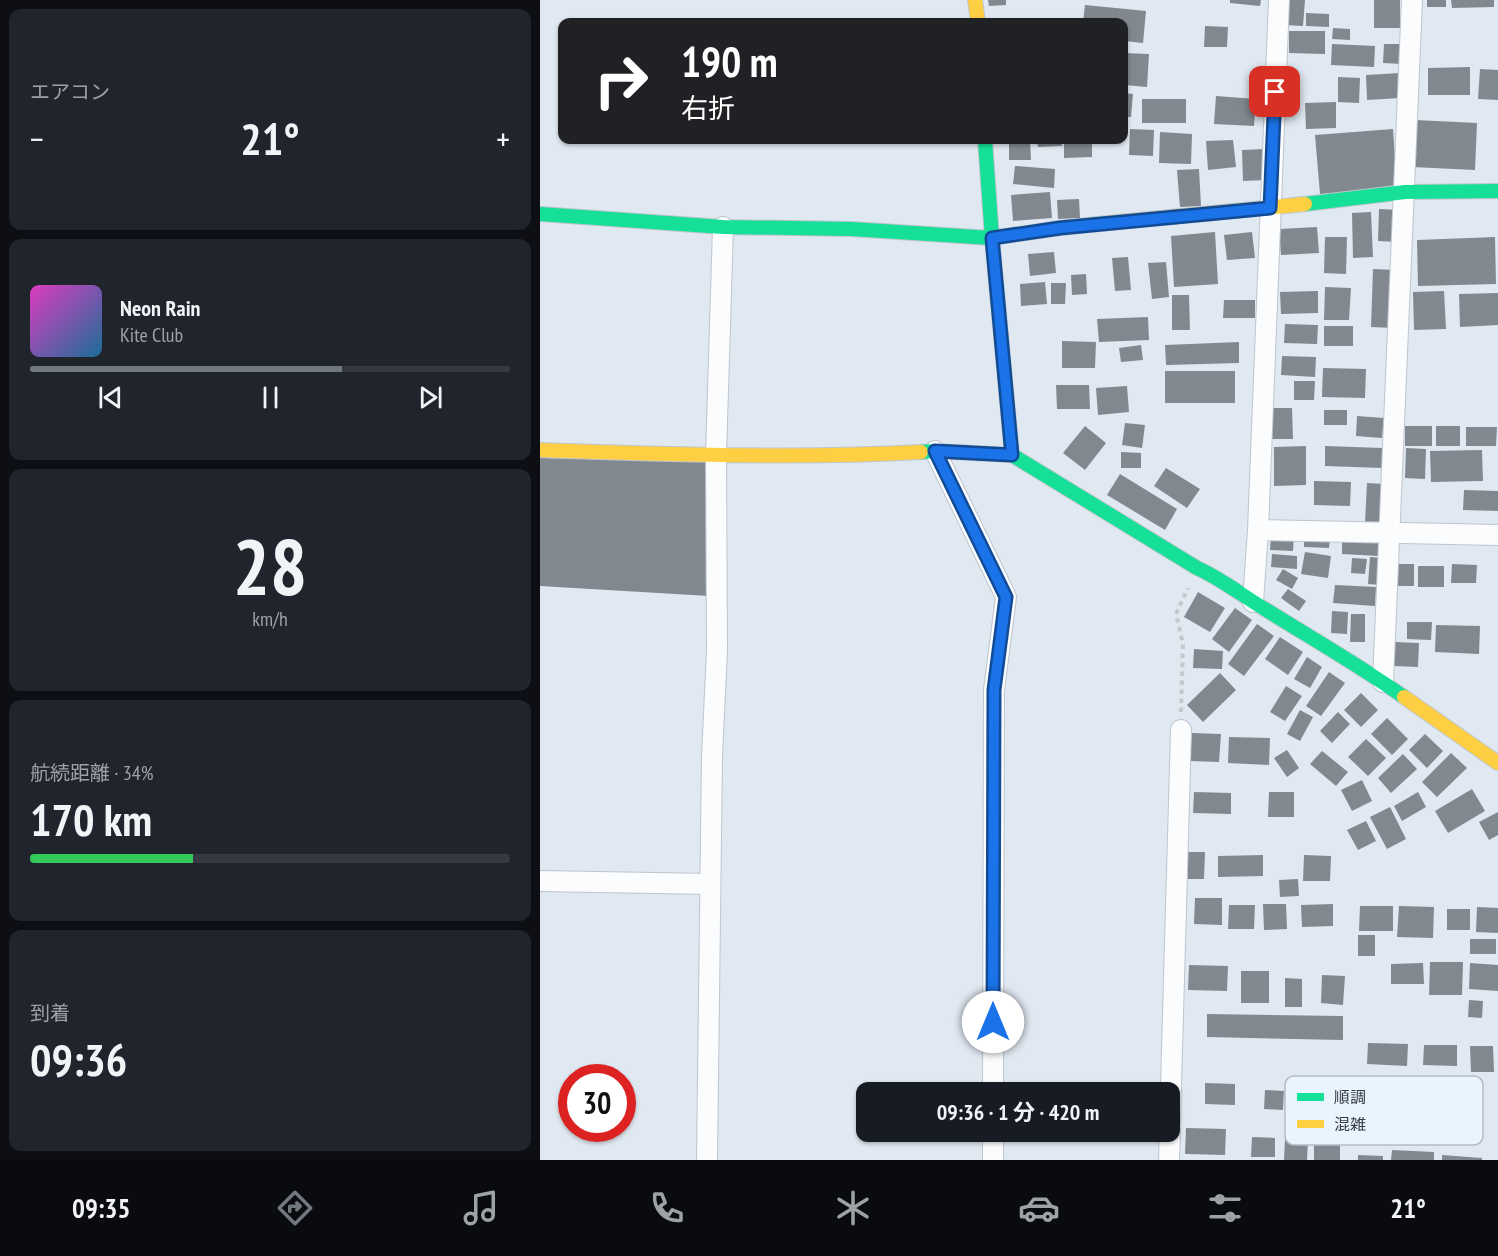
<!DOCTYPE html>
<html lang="ja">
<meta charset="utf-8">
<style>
body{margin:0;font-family:"PT Sans Narrow","Noto Sans JP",sans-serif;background:#20242c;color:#f1f3f6;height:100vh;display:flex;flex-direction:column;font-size:22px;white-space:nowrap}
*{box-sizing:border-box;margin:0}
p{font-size:20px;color:#9ea1a6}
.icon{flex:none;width:33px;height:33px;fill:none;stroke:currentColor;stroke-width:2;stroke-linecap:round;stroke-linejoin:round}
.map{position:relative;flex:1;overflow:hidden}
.panel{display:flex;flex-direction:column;gap:9px;padding:9px;background:#0d0f14;width:540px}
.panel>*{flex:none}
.hud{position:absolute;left:18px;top:18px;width:570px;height:126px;border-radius:12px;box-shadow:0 2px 4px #0004;background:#202124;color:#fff;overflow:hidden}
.speed{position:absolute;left:18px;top:1064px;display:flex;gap:12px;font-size:30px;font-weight:700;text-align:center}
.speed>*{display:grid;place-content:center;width:78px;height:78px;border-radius:50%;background:#171b24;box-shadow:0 2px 4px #0004;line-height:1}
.speed .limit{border:9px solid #d22;background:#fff;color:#111}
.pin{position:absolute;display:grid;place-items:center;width:51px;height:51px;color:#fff;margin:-26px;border-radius:12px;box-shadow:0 3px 9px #0006}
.me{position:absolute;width:66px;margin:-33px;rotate:0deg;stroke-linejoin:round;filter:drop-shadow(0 0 4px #0008)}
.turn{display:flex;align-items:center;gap:21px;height:126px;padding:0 24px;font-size:27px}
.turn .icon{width:78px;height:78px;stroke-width:2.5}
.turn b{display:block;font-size:42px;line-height:51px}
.big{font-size:45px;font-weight:700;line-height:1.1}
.panel .tile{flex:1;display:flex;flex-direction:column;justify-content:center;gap:9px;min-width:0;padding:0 21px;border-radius:12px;background:#20242c}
.panel .dial{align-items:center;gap:0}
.dial b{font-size:78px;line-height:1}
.song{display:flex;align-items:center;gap:18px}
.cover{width:72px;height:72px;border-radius:9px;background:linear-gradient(135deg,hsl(310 70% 55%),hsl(200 70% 35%))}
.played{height:6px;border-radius:3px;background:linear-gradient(90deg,#71787f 65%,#363941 65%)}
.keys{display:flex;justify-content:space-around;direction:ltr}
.heat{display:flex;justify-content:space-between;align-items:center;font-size:33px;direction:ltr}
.charge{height:9px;border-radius:4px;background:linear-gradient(90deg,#34c759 34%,#363941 0)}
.trip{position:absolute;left:316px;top:1082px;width:324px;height:60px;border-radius:12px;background:#171b24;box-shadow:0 2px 4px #0004;font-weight:700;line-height:60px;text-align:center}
.dock{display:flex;height:96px;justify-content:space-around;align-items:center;background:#090b0e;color:#9ea1a6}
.dock .icon{width:42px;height:42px}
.dock .selected{color:#71787f}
.dock b{font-size:27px;color:#f1f3f6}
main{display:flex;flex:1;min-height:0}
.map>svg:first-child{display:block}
</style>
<main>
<section class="panel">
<div class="tile"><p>エアコン</p>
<div class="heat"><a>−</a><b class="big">21°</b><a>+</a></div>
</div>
<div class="tile">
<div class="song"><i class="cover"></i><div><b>Neon Rain</b><p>Kite Club</p></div></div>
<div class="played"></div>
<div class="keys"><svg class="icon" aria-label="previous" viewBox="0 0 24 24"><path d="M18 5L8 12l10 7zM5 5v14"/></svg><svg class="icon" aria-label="pause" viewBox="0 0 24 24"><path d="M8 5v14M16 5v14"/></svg><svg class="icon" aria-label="next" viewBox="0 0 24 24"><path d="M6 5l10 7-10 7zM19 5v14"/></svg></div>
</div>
<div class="tile dial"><b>28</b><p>km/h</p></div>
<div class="tile"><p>航続距離 · 34%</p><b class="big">170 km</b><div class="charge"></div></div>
<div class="tile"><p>到着</p><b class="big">09:36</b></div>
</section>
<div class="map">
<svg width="958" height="1160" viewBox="0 0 958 1160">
<rect width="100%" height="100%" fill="#e0e8f1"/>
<path fill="#82888f" d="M448,0h18v5l-17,1z
M690,0h31l-1,6 -30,-3z
M747,0h18l-2,26 -19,-1z
M834,0h26v28h-26z
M887,0h19v7h-19z
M911,0h43v7l-42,1z
M545,5l61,6 -3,32 -19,-2v-19h-41z
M766,13l23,1v13l-23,-1z
M665,26l23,1 -1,20h-23z
M793,28l17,1v11l-18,-1z
M749,31h36v23l-36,-1z
M792,44l43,2 -1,21 -43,-2z
M844,44h19l-1,20 -19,-1z
M584,53l25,1 -2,33 -23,-2z
M930,67v28h-42v-27z
M940,69l18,1v30l-20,-1z
M860,73l1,25 -34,2 -1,-25z
M798,77l22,1 -1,25 -21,-1z
M584,93l9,1 -2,23h-7z
M676,96l40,3 -2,27 -40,-2z
M602,99h44v24h-44z
M796,102v26l-30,1 -1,-26z
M875,120l62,3 -2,47 -63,-3z
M590,129l24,1 -1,26 -24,-1z
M853,129l4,59 -77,6 -5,-59z
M620,132l32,2 -1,30 -32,-1z
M469,140h21l1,20h-22z
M497,140h24l1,6 -24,1z
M524,140h28v17l-28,1z
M693,140l3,27 -28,3 -2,-29z
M724,149l2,31 -23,1 -1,-31z
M475,166l40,3 -1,19 -41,-4z
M659,169l2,37 -21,1 -3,-37z
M510,192l2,26 -39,3 -2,-26z
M539,199l1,19 -22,1 -1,-19z
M839,209l21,1 -2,32 -20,-1z
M831,212l2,45 -20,1 -1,-45z
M777,227l2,26 -38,2 -2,-26z
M675,232l3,52 -44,3 -3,-51z
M712,232l3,26 -28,2 -3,-25z
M785,237h22l-1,37 -22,-1z
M955,237l1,47 -78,2 -1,-46z
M514,252l2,21 -26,3 -2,-22z
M588,257l3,33 -16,1 -3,-33z
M626,262l3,35 -17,2 -4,-36z
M833,269l23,1 -2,58 -23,-1z
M546,274l1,20 -15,1 -1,-20z
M505,282l2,22 -26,2 -1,-22z
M511,283h15l-1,21h-14z
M785,287l26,1 -2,32h-25z
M778,291v22l-37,1 -1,-22z
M904,291l2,38 -32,1 -1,-38z
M958,293v32l-38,2 -1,-33z
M632,295h17l1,35h-18z
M684,300h31v18h-32z
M608,317l1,23 -50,2 -2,-23z
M745,324l33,1 -1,19 -33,-1z
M784,326h29v20h-29z
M522,341l34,1 -1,26h-33z
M699,342v21l-73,2 -1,-20z
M601,345l2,15 -22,2 -2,-14z
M742,356l34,1 -1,20 -34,-2z
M783,368l43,1 -1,29 -43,-1z
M625,371h70v32h-70z
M754,381h21l-1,19h-20z
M516,385h33l1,24h-33z
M587,386l2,26 -31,3 -2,-27z
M731,408h21l1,31h-21z
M784,410h23v15h-23z
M817,416l27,2 -2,20 -26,-2z
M585,423l20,2 -3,23 -20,-3z
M545,426l21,17 -21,27 -22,-17z
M865,426h27v20h-27z
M896,426h24v20h-24z
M926,427h31l-1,19h-30z
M766,446v39l-32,1v-39z
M785,446l58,2v20l-58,-2z
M866,448l20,1 -1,30 -20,-1z
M942,450l1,31 -52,1 -1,-31z
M581,452l20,1v15h-20z
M0,458l167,3 2,135 -169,-10z
M626,468l34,21 -13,19 -33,-22z
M580,474l57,35 -12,21 -58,-35z
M774,481l37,1 -1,24 -36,-1z
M827,483l17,1 -1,40 -18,-1z
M924,490l34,1v20l-35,-1z
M731,534l23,2 -1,15 -23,-1z
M764,537l26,1 -1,10 -25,-1z
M802,537l37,1 -1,18 -36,-2z
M765,552l26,4 -3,22 -27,-4z
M732,554l25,2v13l-26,-2z
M830,557l13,1 -2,27 -13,-1z
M812,558l15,1 -2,15 -14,-1z
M858,564h16v22h-16z
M912,564l25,1 -1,18h-25z
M878,566h26v21h-26z
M743,569l15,9 -6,11 -16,-9z
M795,585l41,2 -1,19 -42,-3z
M748,589l18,12 -7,10 -18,-13z
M658,592l27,16 -15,24 -26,-15z
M695,608l17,12 -23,32 -17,-13z
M792,611l16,1 -1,22 -16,-1z
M811,614h14v28h-15z
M867,622h25l-1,18 -24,-1z
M717,624l17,12 -30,40 -16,-12z
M896,625l44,1 -1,28 -44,-2z
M740,637l23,15 -15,23 -23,-16z
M854,642l25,1 -1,24 -25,-1z
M654,649l29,2 -1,18 -29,-1z
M767,657l15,10 -12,21 -16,-9z
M789,672l16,11 -24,33 -15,-10z
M680,673l16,17 -33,32 -16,-17z
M746,686l16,10 -17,25 -15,-9z
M821,693l17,17 -17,17 -17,-17z
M760,710l13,7 -13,24 -13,-7z
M798,712l12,12 -18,19 -12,-12z
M847,718l21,21 -16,16 -21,-21z
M652,733l29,1 -2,28 -29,-1z
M885,734l18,17 -16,17 -18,-18z
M689,737l41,1 -1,27 -41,-2z
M826,739l20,19 -18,18 -20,-19z
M747,750l12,18 -12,9 -13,-19z
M782,751l26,21 -12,14 -26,-22z
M911,753l16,15 -30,29 -15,-15z
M863,754l14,15 -26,24 -13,-15z
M822,780l10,21 -20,10 -11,-21z
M932,789l13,22 -37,22 -13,-22z
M654,792l37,1v21l-38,-1z
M729,792h25v25h-26z
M878,792l8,15 -24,14 -8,-15z
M850,807l16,32 -19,10 -17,-32z
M958,812v23l-9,5 -10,-18z
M826,821l10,20 -18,9 -11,-20z
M648,852h17l-1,27h-16z
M723,855v21l-45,1v-21z
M764,855l27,1 -1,25h-27z
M758,879l1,17 -19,1 -1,-17z
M655,898h27v27l-28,-1z
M723,904h23l1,25 -23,1z
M793,904v22l-31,1 -1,-22z
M689,905h26l-1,24h-26z
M820,906h33v25h-34z
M859,906l35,1 -1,31 -36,-1z
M937,907l21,1v25l-22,-1z
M907,909h23v21h-23z
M818,935h17v21h-17z
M930,939h26v15h-26z
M890,962h33l-1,33h-33z
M883,963l1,21h-33v-20z
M930,963l28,2v26l-29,-2z
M649,965l39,1 -1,25 -39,-1z
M701,971h28v32h-28z
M782,975l23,1 -2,29 -22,-2z
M745,978l17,1v28h-17z
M929,1000l14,1 -1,17 -14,-1z
M667,1014l136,2v24l-136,-3z
M828,1043l40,1 -1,22 -40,-2z
M884,1045h33v21l-34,-1z
M930,1046h23l1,26h-23z
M665,1083l30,1v21l-30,-1z
M725,1090l19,1 -1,19 -19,-1z
M646,1128l40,1 -1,26 -40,-1z
M712,1137l23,1v19h-24z
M745,1139l23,2 -1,19h-23z
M774,1145h26v15h-26z
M852,1150l42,2v8h-43z
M818,1155l25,1v4h-25z
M902,1155l40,3v2h-40z"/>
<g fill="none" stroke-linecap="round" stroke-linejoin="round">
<g stroke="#bfc5cd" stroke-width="22">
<path id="street" d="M395,451l71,146 -12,93 -1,402
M718,530l240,5
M713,602l5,-72 21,-530
M843,682l29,-682
M0,881l170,3
M630,1121l11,-391
M453,1131v29
M167,1160l5,-404 5,-106 -1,-195 7,-228
M629,1160l1,-29"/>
</g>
<g stroke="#bfc5cd" stroke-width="16">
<path id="fast" d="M445,140l7,98 20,217
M765,204l100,-12 93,-1
M0,214l183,13 128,2 141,9 68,-10 48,-5
M381,452l14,-1 77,4 185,113c25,11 47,29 71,43 45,28 92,55 136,86"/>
</g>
<g stroke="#bfc5cd" stroke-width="16">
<path id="slow" d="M435,0l3,22
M568,223l197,-19
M0,450c127,4 254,9 381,2
M864,697l94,66"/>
</g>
<path stroke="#c4c8cb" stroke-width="4" stroke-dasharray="4.5 4.5" stroke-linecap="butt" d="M641,712l2,-68 -7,-30 12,-26"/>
<use href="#street" stroke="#fafcfd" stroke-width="20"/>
<use href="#fast" stroke="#16e098" stroke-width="14"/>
<use href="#slow" stroke="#ffcf43" stroke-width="14"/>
</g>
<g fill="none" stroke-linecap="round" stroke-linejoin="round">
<g stroke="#114b97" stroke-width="15">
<path id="route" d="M453,1022l1,-332 12,-93 -71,-146 77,4 -20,-217 68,-10 210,-20 5,-116"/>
</g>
<use href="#route" stroke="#1a73e8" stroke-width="10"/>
</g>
<rect x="745" y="1076" width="198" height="69" rx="9" fill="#eaf4fe" stroke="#b4bcc6" stroke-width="1.5"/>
<rect x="757" y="1093" width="27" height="8" fill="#16e098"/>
<rect x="757" y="1120" width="27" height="8" fill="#ffcf43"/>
<g font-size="16" fill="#353b42">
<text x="794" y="1103">順調</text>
<text x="794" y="1130">混雑</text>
</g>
</svg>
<div class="speed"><div class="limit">30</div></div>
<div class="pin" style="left:735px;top:92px;background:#d93025"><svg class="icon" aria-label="arrive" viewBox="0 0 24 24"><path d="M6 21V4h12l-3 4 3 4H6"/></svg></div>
<svg class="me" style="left:453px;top:1022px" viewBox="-20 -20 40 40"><circle r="19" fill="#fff"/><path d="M0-13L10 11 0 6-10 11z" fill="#1a73e8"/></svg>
<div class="trip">09:36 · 1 分 · 420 m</div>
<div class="hud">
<div class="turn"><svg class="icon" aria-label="right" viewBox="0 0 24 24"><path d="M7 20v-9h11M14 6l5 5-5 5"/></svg><div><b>190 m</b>右折</div></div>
</div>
</div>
</main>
<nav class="dock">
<b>09:35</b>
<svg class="icon selected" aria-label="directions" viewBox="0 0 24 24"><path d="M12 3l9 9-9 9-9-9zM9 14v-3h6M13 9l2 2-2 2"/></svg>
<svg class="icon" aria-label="music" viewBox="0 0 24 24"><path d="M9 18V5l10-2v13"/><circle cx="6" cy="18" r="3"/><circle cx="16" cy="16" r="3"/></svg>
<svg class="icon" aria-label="phone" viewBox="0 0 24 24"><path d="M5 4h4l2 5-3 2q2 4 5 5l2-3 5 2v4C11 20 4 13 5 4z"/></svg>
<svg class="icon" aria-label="climate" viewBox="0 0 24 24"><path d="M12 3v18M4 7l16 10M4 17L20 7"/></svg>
<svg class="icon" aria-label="car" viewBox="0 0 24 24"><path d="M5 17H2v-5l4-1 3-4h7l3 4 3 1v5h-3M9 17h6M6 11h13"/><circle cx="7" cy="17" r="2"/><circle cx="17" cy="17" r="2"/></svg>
<svg class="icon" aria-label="filters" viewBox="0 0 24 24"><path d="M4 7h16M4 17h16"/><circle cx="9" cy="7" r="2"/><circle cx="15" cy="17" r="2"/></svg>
<b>21°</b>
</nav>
